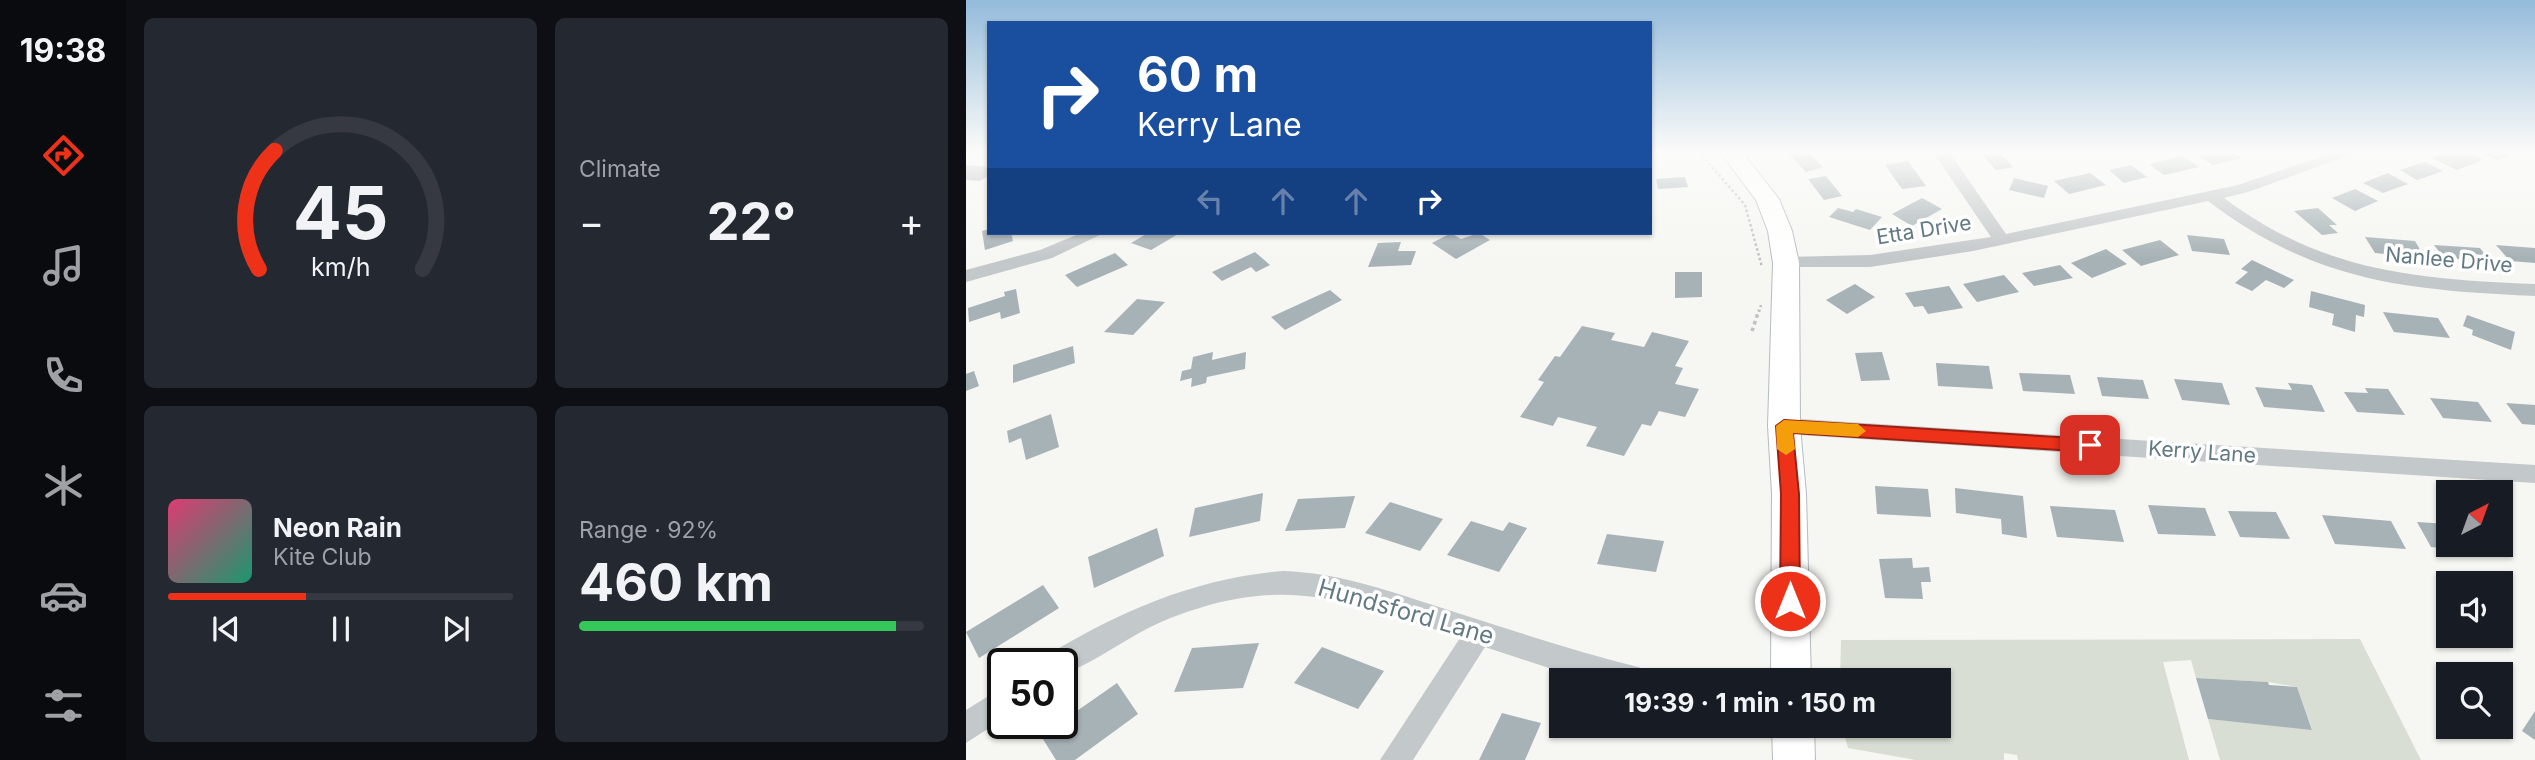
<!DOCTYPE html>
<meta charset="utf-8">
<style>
body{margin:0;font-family:Inter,sans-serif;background:#242831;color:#f1f3f6;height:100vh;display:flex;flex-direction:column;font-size:26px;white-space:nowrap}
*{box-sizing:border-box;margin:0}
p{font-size:23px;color:#9ea1a6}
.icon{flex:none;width:38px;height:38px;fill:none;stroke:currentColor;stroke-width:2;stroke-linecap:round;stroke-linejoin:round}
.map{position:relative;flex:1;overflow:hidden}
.side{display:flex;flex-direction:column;gap:18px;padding:18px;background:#0d0f14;width:840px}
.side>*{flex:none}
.hud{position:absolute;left:21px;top:21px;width:665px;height:214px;border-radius:0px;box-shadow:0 2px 5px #0004;background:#1a4fa0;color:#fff;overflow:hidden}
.needle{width:46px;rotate:41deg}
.fabs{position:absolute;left:1470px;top:480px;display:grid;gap:14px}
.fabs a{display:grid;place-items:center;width:77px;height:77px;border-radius:0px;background:#171b24;box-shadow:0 2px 5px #0004;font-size:35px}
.speed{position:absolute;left:21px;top:648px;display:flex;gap:14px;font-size:35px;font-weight:700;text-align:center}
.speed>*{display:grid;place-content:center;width:91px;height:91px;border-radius:50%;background:#171b24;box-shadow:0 2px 5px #0004;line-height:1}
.speed .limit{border:4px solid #111;border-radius:10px;background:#fff;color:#111}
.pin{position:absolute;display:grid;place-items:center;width:60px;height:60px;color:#fff;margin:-30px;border-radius:14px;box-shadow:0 4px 10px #0006}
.me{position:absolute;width:77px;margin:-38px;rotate:0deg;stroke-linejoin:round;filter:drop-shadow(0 0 5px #0008)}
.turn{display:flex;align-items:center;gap:24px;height:147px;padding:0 35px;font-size:32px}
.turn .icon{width:91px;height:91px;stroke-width:2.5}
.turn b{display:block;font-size:49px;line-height:60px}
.lanes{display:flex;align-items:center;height:66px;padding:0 35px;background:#0003;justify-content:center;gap:35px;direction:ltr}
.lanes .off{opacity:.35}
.big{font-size:52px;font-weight:700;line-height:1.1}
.side .tile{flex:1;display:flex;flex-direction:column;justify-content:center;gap:10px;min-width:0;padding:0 24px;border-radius:10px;background:#242831}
.side .dial{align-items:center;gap:0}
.dial svg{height:182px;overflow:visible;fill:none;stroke:#363941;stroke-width:7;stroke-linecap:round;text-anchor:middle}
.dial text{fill:#f1f3f6;stroke:none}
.song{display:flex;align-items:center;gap:21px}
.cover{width:84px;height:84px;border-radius:10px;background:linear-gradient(135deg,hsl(340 70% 55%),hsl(160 70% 35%))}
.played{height:7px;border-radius:4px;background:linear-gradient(90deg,#ee321a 40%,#363941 40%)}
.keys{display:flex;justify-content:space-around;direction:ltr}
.heat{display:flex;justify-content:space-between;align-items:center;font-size:38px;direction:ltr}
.charge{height:10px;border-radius:5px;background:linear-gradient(90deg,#34c759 92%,#363941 0)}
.side .tiles{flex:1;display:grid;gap:18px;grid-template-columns:repeat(2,1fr)}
.trip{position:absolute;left:583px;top:668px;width:402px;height:70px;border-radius:0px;background:#171b24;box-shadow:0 2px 5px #0004;font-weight:700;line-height:70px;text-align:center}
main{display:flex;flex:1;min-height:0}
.tab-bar{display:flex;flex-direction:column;width:126px;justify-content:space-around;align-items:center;background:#090b0e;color:#9ea1a6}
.tab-bar .icon{width:49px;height:49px}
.tab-bar .active{color:#ee321a}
.tab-bar b{font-size:32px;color:#f1f3f6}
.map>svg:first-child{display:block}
</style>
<main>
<nav class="tab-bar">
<b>19:38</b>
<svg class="icon active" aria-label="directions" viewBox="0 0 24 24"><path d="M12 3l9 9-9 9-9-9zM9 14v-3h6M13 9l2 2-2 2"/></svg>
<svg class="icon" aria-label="music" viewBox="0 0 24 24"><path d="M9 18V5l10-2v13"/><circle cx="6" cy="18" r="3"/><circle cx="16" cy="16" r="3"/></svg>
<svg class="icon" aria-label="phone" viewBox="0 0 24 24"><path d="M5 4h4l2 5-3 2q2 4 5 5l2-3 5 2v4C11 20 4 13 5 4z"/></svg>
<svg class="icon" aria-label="climate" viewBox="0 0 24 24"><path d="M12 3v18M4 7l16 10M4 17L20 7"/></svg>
<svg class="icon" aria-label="car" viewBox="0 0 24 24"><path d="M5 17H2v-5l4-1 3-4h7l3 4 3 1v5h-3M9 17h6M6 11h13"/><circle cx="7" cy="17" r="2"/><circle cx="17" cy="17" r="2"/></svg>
<svg class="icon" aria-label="filters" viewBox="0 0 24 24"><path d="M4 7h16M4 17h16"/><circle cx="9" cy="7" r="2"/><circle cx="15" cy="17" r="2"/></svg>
</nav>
<section class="side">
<div class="tiles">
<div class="tile dial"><svg viewBox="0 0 100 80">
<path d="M14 69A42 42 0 1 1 86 69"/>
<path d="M14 69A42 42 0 0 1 21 17" stroke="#ee321a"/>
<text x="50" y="56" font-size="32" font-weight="700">45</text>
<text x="50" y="72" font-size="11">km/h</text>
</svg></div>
<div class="tile"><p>Climate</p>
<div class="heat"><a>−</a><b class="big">22°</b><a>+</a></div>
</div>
<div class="tile">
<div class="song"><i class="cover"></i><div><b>Neon Rain</b><p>Kite Club</p></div></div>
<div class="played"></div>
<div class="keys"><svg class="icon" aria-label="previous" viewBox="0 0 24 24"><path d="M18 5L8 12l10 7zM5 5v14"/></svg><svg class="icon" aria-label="pause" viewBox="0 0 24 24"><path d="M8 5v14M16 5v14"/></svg><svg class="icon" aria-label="next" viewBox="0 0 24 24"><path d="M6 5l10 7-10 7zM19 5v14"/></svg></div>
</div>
<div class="tile"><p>Range · 92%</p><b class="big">460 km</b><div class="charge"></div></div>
</div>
</section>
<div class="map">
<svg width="1569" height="760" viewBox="0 0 1569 760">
<rect width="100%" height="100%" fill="#f6f6f2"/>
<path fill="#d8ded3" d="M1394,639l61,121h-201l-12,-41 104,10 -15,-42 -29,-5 -72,-4 -5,-18 -28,2 26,98h-171l-1,-5 -13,-2v7h-88l-68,-12 -6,-22h97v-45h-99l1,-41z"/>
<path fill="#a7b2b6" d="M821,152h21l15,15 -17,5z
M1247,152h20l9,6 -29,7 -14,-9z
M1482,152h18l17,8 -26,10 -25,-12z
M1515,152h34l3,1 -21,7z
M1034,153l13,14 -17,3 -13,-15z
M1217,156l16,11 -35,8 -15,-11z
M942,161l18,25 -24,3 -17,-24z
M1459,162l18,9 -26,9 -17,-10z
M0,165l23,2v8l-9,6 -14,-1z
M1165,165l16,12 -23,6 -15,-13z
M1124,173l16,12 -37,9 -15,-13z
M1422,173l20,11 -25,9 -20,-10z
M860,176l16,20 -18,4 -16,-21z
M719,177l3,10 -30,2 -2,-10z
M1048,178l34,8 -4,12 -35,-8z
M1389,189l23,12 -23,10 -23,-13z
M956,198l20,11 -30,17 -20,-12z
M872,208l15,4 3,-3 26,8 -12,13 -41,-13z
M1352,208l19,17h-8l9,8 -16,2 -28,-24z
M23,229v4h22l2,8 -28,9 -3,-19z
M182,233h32l-29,17 -20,-7z
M485,233l10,6 18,-6 11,7 -34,19 -24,-16z
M1221,235l37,4 6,16 -38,-4z
M1399,237l50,4 10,17 -50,-5z
M1194,240l19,15 -38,11 -19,-16z
M435,242l-3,9h18l-5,14 -43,2 10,-24z
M1468,245l46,3 10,13 -46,-3z
M1530,245l39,3v15l-25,-2z
M1140,249l21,15 -35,14 -21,-15z
M289,252l15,13 -14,7 -5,-5 -29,14 -10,-9z
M149,253l13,12 -51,22 -12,-12z
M1286,260l42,20 -10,8 -18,-8 -14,11 -17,-8 13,-11 -7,-3z
M1094,265l13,13 -39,8 -12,-13z
M709,272h27v25l-27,1z
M1038,275l15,17 -42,10 -14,-18z
M889,284l20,13 -28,17 -21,-14z
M983,286l14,22 -35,6 -5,-8 -9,1 -9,-14z
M50,289l4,24 -19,6 -1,-7 -31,10 -1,-14 37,-12 -1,-4z
M364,290l12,10 -57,30 -14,-13z
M1345,291l54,14 -1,12 -8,-2 -1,17 -23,-7 2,-11 -25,-7z
M171,299l28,3 -32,33 -29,-3z
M1417,312l55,6 12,20 -56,-6z
M1501,315l48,17 -4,18 -39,-15 1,-5 -10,-4z
M616,326l33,7 -4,7 33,7 8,-15 37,9 -14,25 8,2 -8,16 24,5 -14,28 -26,-6 -8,15 -9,-2 -18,32 -38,-10 11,-19 -39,-10 -5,9 -33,-9 24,-35 -6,-2 17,-24 5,1z
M107,346l2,17 -62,20v-18z
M247,352l-1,8 34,-8 -1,17 -38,8 -1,6 -15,4 1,-9 -12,3 2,-10 9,-2 2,-12z
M916,352l8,28 -29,1 -6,-28z
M970,363l53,3 4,23 -55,-3z
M8,371l5,15 -13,5v-17z
M1053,373l51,2 5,19 -52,-3z
M1131,377l46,3 6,19 -47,-3z
M1208,379l48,4 8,22 -48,-5z
M1322,383l24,2 13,27 -61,-5 -9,-20 37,3z
M1399,388l23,1 17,26 -48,-3 -13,-20 24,1z
M1464,398l48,4 14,20 -49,-4z
M1540,403l29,2v20l-13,-1z
M85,414l8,33 -33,13 -5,-22 -12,5 -2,-12z
M909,486l53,3 3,28 -54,-3z
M989,488l68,8 4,42 -25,-4 -1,-15 -45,-6z
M297,493l-3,28 -71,16 6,-29z
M389,496l-10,32 -60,3 13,-32z
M424,502l53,17 -23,32 -55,-18z
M1182,505l57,3 11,28 -58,-2z
M1084,506l65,4 9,32 -67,-5z
M1262,511l48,1 14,27 -50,-2z
M1356,515l69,6 15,28 -71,-5z
M505,521l32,10 6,-9 18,6 -28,44 -52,-17z
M1451,522l31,2v20h38l5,9 -60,-6z
M191,528l7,28 -70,32 -6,-31z
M641,534l57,7 -8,31 -59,-8z
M946,558l1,10 16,-1 2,15h-10l2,17 -38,-1 -6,-39z
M77,585l16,23 -80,50 -13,-26z
M293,643l-16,45 -69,4 18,-44z
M356,647l62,24 -26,38 -64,-26z
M1230,678l72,4 1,3 28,2 15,43 -104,-11z
M151,683l21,31 -63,46h-19l-15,-24z
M1569,711v29l-13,-9z
M536,713l39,10 -16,37h-46z"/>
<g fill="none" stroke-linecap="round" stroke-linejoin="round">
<g stroke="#b5bcbf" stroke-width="2">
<path id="secondary" d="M754,152h22l37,47 13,32 7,32 1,163 6,68 5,187h-40l1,-187 -4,-68 5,-163 -5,-32 -12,-31z
M806,726h42l1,34h-42z"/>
</g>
<path stroke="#bfc1c3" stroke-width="2.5" stroke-dasharray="2.5 2.5" stroke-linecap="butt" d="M733,152l46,53 17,62
M793,312l2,-7"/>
<path stroke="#bfc1c3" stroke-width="3.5" stroke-dasharray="3.5 3.5" stroke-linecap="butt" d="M786,331l7,-21"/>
<path fill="#c3c8ca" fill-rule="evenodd" d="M967,152h16l57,82 232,-49 97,-33h23l-110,40 -24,6c99,74 191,81 311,86v12c-130,-6 -220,-14 -327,-95l-235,50 -103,16h-90l-3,-4 9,-6 84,-2 121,-18z
M115,233h23l-52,25 -86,24v-12l74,-20z
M818,418l751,47v18l-751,-49 -8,-2 -3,-6 3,-6z
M317,571c56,2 103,19 156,36 66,21 131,43 199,60l10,4 4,10h-64l-103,-34 -72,113h-33l80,-122c-115,-39 -180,-66 -299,-16 -34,15 -65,40 -99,53v-12h-17l4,-9c74,-44 148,-76 234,-83z
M37,687v32l-37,24v-33z"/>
<use href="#secondary" fill="#fff" fill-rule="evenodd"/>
</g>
<linearGradient id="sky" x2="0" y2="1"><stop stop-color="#94bbdb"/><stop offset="0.59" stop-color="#fbfbf9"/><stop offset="1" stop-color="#fbfbf9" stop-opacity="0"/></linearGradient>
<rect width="1569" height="258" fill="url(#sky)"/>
<path fill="#ee321a" stroke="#9b2011" stroke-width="2" d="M818,420l306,19 9,6 -9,7 -297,-19 6,61 1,107 -3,6 -7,3 -7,-3 -3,-6 1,-107 -5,-68z"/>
<path fill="#f59e0b" d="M818,420l74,4 8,7 -8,6 -65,-4 2,16 -9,6 -9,-6 -1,-23z"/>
<g text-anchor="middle" stroke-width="7" stroke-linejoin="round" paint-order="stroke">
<g font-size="21" fill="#637a85" stroke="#fff">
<text transform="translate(958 230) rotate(-9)" y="7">Etta Drive</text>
<text transform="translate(1483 260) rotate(5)" y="7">Nanlee Drive</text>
<text transform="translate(1236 452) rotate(4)" y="7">Kerry Lane</text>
</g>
<g font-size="24" fill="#637a85" stroke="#fff">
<text transform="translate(440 612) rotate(16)" y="8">Hundsford Lane</text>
</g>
</g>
</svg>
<div class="fabs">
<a><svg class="needle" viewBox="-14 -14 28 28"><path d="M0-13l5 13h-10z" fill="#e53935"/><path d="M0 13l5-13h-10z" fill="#9ea1a6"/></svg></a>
<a><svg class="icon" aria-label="sound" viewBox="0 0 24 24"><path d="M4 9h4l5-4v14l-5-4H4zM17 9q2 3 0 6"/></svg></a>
<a><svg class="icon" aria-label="search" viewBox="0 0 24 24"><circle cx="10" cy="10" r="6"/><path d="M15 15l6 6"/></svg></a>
</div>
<div class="speed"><div class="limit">50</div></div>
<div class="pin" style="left:1124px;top:445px;background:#d93025"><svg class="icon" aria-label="arrive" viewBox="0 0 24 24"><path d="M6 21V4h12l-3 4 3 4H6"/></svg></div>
<svg class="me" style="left:824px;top:601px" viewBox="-20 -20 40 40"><circle r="17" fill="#ee321a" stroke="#fff" stroke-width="3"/><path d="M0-11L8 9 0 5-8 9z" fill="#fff"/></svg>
<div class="trip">19:39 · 1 min · 150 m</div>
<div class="hud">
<div class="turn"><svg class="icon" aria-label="right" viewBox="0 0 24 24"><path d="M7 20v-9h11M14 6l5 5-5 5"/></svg><div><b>60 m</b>Kerry Lane</div></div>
<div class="lanes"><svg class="icon off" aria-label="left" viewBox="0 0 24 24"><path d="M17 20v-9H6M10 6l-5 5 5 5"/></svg><svg class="icon off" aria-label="ahead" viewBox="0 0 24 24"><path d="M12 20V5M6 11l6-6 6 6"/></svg><svg class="icon off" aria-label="ahead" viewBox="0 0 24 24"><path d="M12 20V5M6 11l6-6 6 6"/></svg><svg class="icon" aria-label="right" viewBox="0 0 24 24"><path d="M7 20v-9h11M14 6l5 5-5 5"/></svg></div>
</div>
</div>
</main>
